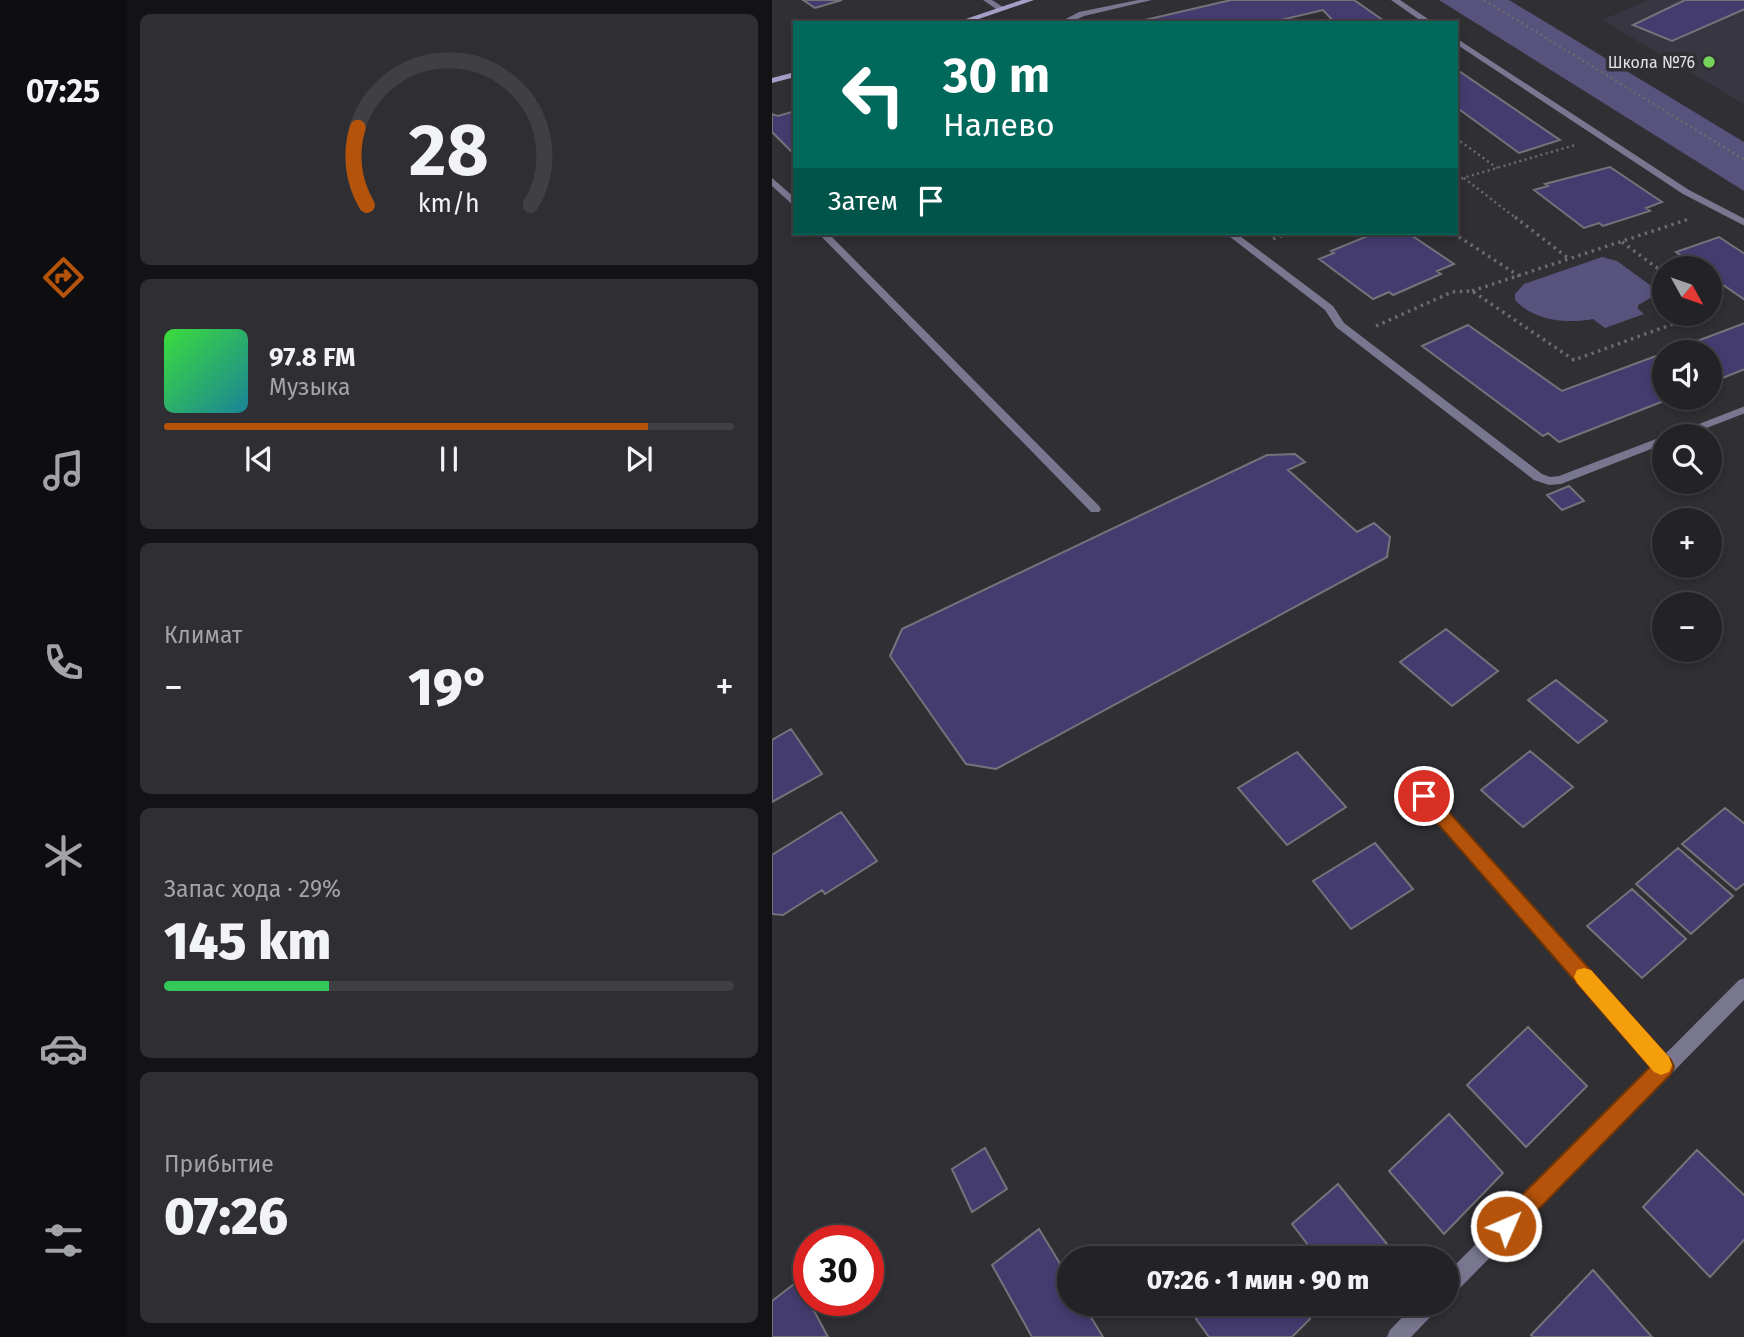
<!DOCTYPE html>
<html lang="ru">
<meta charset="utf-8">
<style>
body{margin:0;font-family:"Fira Sans",sans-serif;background:#2f2f33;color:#f1f3f6;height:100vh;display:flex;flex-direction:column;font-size:26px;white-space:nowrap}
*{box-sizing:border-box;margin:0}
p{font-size:23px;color:#a3a4a7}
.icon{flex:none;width:38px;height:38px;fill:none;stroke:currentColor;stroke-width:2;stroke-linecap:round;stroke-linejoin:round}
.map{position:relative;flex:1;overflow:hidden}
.side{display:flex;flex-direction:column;gap:14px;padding:14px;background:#131315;width:646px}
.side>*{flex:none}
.top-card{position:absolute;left:21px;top:21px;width:665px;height:214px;border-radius:0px;box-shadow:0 4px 10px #0003,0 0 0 2px #404044;background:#00695c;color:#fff;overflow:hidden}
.needle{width:46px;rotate:130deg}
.tools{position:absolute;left:880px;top:256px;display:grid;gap:14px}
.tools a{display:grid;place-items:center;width:70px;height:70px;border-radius:50%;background:#232327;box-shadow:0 4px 10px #0003,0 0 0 2px #404044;font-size:35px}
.speed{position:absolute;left:21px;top:1225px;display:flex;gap:14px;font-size:35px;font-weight:700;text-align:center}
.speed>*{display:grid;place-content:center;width:91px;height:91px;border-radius:50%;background:#232327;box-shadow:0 4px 10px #0003,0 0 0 2px #404044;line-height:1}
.speed .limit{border:10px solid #d22;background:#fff;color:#111}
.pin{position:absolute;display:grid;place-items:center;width:60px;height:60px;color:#fff;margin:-30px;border:4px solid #fff;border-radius:50%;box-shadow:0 2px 7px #0007}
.me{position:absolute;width:77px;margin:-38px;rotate:45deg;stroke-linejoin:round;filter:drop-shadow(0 0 5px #0008)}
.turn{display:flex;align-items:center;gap:24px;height:147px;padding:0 35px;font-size:32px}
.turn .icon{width:91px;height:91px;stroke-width:2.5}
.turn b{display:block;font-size:49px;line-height:60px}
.then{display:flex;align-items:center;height:66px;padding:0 35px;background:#0003;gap:14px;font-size:26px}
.big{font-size:52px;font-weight:800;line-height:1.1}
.side .widget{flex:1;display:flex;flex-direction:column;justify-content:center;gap:10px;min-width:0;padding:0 24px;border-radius:10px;background:#2f2f33}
.side .dial{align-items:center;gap:0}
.dial svg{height:182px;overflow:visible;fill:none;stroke:#404044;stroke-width:7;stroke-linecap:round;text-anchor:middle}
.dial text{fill:#f1f3f6;stroke:none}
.song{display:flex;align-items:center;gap:21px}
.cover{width:84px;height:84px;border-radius:10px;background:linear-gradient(135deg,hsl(120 70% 55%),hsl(190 70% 35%))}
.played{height:7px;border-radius:4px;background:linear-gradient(90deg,#b45309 85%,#404044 85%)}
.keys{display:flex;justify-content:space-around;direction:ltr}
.heat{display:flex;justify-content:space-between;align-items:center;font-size:38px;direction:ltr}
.charge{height:10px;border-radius:5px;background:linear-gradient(90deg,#34c759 29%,#404044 0)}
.trip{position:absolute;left:285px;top:1246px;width:402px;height:70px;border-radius:35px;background:#232327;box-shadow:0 4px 10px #0003,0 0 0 2px #404044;font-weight:800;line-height:70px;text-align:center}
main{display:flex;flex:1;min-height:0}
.dock{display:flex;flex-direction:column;width:126px;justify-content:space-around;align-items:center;background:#0e0e10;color:#a3a4a7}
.dock .icon{width:49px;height:49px}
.dock .selected{color:#b45309}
.dock b{font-size:32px;color:#f1f3f6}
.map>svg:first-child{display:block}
</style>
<main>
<nav class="dock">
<b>07:25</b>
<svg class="icon selected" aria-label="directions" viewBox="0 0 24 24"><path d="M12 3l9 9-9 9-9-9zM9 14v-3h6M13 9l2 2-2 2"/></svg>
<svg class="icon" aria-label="music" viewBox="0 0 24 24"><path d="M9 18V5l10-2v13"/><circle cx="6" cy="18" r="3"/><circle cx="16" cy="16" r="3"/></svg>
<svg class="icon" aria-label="phone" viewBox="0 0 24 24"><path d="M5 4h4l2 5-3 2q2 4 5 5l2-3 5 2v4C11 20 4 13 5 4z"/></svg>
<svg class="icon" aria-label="climate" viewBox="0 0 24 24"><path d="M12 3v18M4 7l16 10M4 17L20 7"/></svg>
<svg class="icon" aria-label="car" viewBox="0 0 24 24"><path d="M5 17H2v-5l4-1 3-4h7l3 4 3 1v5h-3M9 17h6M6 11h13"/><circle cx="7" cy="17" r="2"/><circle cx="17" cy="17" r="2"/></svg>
<svg class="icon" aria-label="filters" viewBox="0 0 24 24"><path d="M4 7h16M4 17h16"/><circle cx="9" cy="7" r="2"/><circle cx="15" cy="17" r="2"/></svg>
</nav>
<section class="side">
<div class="widget dial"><svg viewBox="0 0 100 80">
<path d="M14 69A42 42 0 1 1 86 69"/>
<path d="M14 69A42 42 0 0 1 10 35" stroke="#b45309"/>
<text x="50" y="56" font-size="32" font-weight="700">28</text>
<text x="50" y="72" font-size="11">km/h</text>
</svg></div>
<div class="widget">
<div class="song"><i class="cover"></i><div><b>97.8 FM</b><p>Музыка</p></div></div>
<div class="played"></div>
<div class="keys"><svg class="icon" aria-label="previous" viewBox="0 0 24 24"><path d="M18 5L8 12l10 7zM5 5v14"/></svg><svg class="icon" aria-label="pause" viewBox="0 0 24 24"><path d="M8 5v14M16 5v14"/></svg><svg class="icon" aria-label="next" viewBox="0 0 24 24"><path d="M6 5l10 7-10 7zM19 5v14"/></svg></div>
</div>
<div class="widget"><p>Климат</p>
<div class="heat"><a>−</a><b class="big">19°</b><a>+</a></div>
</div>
<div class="widget"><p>Запас хода · 29%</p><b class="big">145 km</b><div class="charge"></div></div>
<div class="widget"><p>Прибытие</p><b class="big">07:26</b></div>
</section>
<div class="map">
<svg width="973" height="1337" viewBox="0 0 973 1337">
<rect width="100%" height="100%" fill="#2f2f34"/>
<path fill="#373641" d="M876,0h96v104l-142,-84z"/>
<path fill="#57537c" d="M667,0h70l235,142v49z
M830,257l15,4 37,27 2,7 -18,10v4l6,5 -39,14 -12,-9c-25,5 -59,2 -78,-19v-6l9,-10z"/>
<path fill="#443c6f" stroke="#74737a" stroke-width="2" d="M31,0h39l-27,8z
M459,0h123l33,23h-52l-12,-13 -55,13h-136z
M913,0h60v9l-73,32 -39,-16z
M684,69l104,71 -41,13 -63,-46z
M23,111v44l-23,-23v-18l6,2z
M838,167l52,35 -16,6 4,3 -47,15 -4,-3 -15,5 -50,-38 14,-4 -3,-2z
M603,233h33l46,31 -17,7 4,3 -48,21 -4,-3 -16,7 -54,-40 15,-6 -3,-2z
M947,237l26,17v46l-35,-24v-8h-12l-22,-16z
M973,323v46l-35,14v-31h-42z
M696,325l94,66 102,-38v44h10l-115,45 -11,-9 -5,3 -121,-90z
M523,454l10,8 -17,8 69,62 17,-9 16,14 -3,20 -391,212 -30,-5 -76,-108 12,-27 365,-174z
M797,486l15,15 -22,9 -15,-15z
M674,629l52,42 -46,35 -52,-44z
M784,680l51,41 -29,22 -50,-43z
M19,729l31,45 -50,28v-62z
M758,751l43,36 -50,40 -42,-37z
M525,752l49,55 -59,38 -49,-57z
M953,808l20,16v59l-9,7 -54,-46z
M69,812l36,49 -52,33 -3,-4 -39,25 -11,-1v-59z
M603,843l38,46 -62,40 -38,-48z
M906,848l55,48 -42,38 -55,-50z
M860,889l54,50 -44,39 -55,-52z
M756,1027l59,59 -61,61 -59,-62z
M677,1114l54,59 -59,61 -55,-63z
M213,1148l22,41 -35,23 -20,-43z
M925,1150l48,46v43l-35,38 -67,-70z
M566,1184l49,60 -14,14h-55l-26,-34z
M267,1229l31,51v24h13l20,33h-71l-40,-72z
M821,1270l59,67h-119l-2,-2z
M26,1281l30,56h-56v-36z
M440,1304h86l12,15 -18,18h-83l-13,-18z"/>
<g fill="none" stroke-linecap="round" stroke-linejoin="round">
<path stroke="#6b6b70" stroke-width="2.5" stroke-dasharray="2 3.5" stroke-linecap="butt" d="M712,0l261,160
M684,138l41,30
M692,178l53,41
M684,180l119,-35"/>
<path stroke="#6b6b70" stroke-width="3.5" stroke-dasharray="2.5 4.5" stroke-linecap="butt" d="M743,217l53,41
M681,233l66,43
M501,239l15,-6
M850,242l42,31
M700,291l217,-72
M938,306l4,3 -4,2
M604,326l76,-34 20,-1 102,69 129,-47"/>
<path fill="#797790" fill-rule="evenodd" d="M366,0h14l-68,16 -15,7h-11l21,-11z
M619,0h9l34,23h-10z
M684,38l233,152 56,29v7l-62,-32 -227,-150z
M0,178l23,20v9l-23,-21z
M46,233h10l271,273 2,3 -2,3h-8z
M453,233h11l97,73 11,17 198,151 8,3 9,-1 105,-40v8l-103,40 -12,1 -15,-5 -198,-153 -11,-17z
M973,406v7l-59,23h-18z
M652,790l5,1 241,270 3,6 -3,6 -6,3 -6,-3 -239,-272 -3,-5 3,-5z"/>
<path fill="#797790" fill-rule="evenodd" d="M211,0h9l14,9 -7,2z
M973,978v21l-290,294 -7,3v-24l291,-292z
M643,1304h24l-3,7 -25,26h-24l3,-7z"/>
<path fill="#a39fc7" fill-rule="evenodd" d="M250,0h12l-67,23h-13z
M23,72v5l-23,6v-5z"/>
</g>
<path fill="#b45309" stroke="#753606" stroke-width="2" d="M652,789l6,2 241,269 3,7 -3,7 -157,160 -8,3 -7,-3 -4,-8 4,-8 151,-151 -232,-266 -3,-5 3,-5z"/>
<path fill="#f59e0b" d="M812,968l7,2 78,87 3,8 -3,7 -8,3 -7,-3 -77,-89 -3,-6 3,-7z"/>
<circle fill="#76d25a" stroke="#2f2f34" stroke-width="2.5" cx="937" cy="62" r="7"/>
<g text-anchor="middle" stroke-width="7" stroke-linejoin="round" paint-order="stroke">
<g font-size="16" fill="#e1e1e5" stroke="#2f2f34" text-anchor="end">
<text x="923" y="68">Школа №76</text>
</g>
</g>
</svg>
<div class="tools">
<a><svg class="needle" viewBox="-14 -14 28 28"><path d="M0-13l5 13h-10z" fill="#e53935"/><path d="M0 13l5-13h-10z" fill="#a3a4a7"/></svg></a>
<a><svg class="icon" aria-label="sound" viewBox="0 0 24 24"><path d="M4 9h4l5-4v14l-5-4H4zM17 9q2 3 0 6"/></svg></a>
<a><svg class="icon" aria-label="search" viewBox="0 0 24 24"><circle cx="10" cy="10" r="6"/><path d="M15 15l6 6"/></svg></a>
<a>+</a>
<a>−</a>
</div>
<div class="speed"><div class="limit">30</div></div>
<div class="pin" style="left:652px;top:796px;background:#d93025"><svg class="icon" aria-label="arrive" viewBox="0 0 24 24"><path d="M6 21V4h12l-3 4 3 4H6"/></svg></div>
<svg class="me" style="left:734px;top:1226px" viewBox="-20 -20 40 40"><circle r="17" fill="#b45309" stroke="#fff" stroke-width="3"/><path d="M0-11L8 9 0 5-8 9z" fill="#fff"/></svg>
<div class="trip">07:26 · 1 мин · 90 m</div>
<div class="top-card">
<div class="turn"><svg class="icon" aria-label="left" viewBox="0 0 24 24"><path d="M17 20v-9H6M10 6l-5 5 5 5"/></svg><div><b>30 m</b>Налево</div></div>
<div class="then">Затем<svg class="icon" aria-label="arrive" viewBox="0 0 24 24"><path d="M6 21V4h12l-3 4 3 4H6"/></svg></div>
</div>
</div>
</main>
